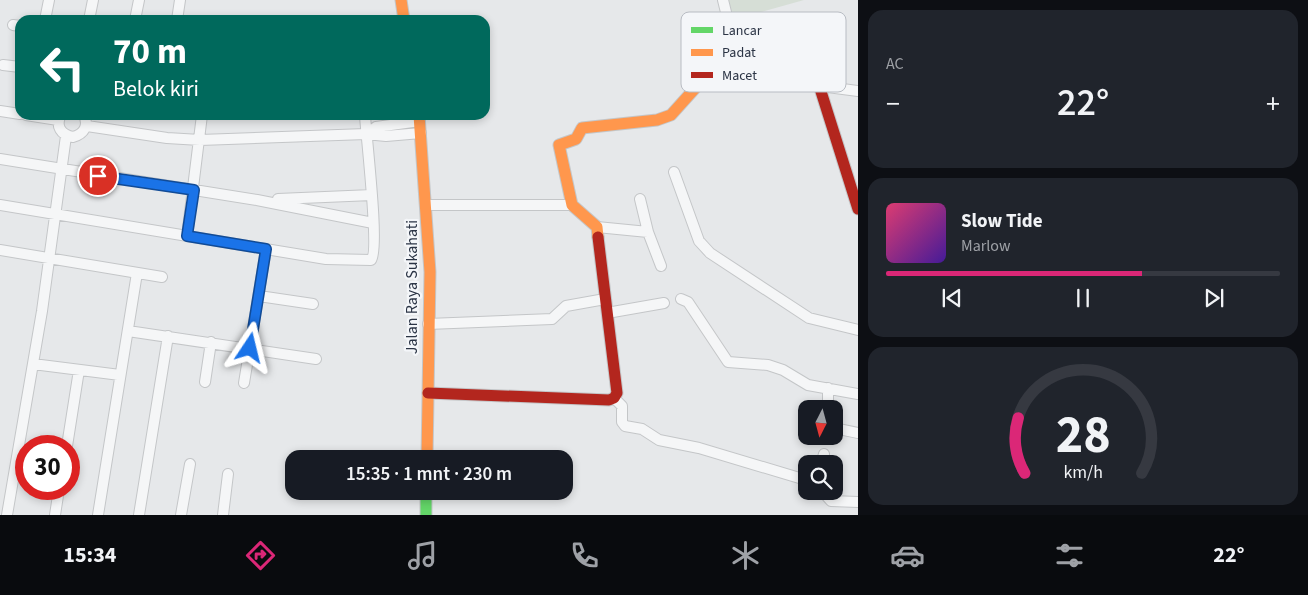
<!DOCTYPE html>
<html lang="id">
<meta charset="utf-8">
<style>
body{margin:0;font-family:"Source Sans 3",sans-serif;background:#20242c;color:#f1f3f6;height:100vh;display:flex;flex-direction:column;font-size:19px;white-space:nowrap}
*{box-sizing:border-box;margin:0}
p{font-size:16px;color:#9ea1a6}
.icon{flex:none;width:28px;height:28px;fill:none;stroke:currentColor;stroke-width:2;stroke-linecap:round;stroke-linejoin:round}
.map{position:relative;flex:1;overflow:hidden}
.details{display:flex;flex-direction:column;gap:10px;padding:10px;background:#0d0f14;width:450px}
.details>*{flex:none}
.guide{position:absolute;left:15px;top:15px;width:475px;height:105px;border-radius:15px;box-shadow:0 2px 8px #0003;background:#00695c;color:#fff;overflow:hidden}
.needle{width:32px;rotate:186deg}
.fabs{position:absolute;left:798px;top:400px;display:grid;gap:10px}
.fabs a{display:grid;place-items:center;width:45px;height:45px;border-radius:10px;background:#171b24;box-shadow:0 2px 8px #0003;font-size:25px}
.speed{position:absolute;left:15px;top:435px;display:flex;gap:10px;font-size:25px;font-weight:700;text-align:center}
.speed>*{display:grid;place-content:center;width:65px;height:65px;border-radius:50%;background:#171b24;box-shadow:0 2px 8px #0003;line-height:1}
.speed .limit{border:8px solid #d22;background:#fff;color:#111}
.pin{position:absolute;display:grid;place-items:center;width:42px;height:42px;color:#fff;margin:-21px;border:2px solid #fff;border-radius:50%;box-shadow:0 1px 5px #0007}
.me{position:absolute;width:55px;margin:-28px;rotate:10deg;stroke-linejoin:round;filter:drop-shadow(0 0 4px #0008)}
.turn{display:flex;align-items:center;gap:18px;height:105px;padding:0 15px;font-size:22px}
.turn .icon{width:65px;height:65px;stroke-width:2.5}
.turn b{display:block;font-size:35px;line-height:42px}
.big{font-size:38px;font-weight:600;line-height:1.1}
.details .widget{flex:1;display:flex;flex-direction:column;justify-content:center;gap:8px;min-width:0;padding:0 18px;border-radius:15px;background:#20242c}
.details .dial{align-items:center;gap:0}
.dial svg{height:130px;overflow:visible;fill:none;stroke:#363941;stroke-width:7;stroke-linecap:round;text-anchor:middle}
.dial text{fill:#f1f3f6;stroke:none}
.song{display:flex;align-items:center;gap:15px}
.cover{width:60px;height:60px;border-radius:8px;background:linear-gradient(135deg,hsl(340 70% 55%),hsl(260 70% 35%))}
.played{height:5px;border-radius:2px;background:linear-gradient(90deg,#db2777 65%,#363941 65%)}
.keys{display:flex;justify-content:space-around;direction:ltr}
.heat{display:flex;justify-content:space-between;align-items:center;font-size:28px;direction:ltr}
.trip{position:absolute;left:285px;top:450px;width:288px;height:50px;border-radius:15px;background:#171b24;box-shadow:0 2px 8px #0003;font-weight:600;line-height:50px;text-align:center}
.tab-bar{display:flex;height:80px;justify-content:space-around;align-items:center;background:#090b0e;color:#9ea1a6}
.tab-bar .icon{width:35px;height:35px}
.tab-bar .active{color:#db2777}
.tab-bar b{font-size:22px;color:#f1f3f6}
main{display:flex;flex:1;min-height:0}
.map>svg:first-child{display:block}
</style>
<main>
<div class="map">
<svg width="858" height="515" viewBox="0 0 858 515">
<rect width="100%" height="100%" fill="#e6e8ea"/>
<path fill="#d6ded6" d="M728,0h76l-71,20z"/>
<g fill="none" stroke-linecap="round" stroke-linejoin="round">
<g stroke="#c4c6c8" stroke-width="12">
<path id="street" d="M723,0l11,45
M45,20l4,-20
M89,20l4,-20
M135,20l4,-20
M177,20l3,-20
M13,25l7,1
M3,65l17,2
M820,86l38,5
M0,111l20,3
M26,115l32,5
M61,115c-6,11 0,20 12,22 11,-3 16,-11 11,-22
M87,126l80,12 33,2 166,-6 20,2 35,-3
M366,134l10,-7 44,-6
M0,159l257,41 116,23
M674,172l25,69 11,12 99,65 49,12
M278,199l94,-4
M0,205l326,54 45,1c9,-9 -5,-124 -6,-145
M427,205h145
M597,227l51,5 -8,-33
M648,232l13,34
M187,236l15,-121
M0,250l162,27
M259,296l54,8
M681,299l7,3 40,60 40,3 15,5 25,15 50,9
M607,313l57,-10
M428,324l124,-5 14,-13 39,-7
M128,331l188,28
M33,364l87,11
M205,382l6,-40
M244,383l22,-134
M828,388v21
M614,398l8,8v16l3,4 17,3 17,11 40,8 107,32
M834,428l24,5
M67,446l12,-76
M821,464l3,-10
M822,491l9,10 27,1
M7,515l35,-204 24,-175
M55,515l4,-26
M98,515l39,-242
M139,515l29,-179
M181,515l9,-51
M223,515l5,-41"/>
</g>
<g stroke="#c4c6c8" stroke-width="13">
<path id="fast" d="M426,491v24"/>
</g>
<g stroke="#c4c6c8" stroke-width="13">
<path id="slow" d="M401,0l3,20
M419,115l11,157 -3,187
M598,237l-1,-10 -25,-22 -13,-60 17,-6 6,-11 75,-8 14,-5 63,-70 37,7"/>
</g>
<g stroke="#c4c6c8" stroke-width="13">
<path id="jam" d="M771,52c26,4 33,8 47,30l40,127
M428,393l181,7 5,-2 3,-5 -19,-156"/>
</g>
<use href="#street" stroke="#f5f6f7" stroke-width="10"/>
<use href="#fast" stroke="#63d668" stroke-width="11"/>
<use href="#slow" stroke="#ff974d" stroke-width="11"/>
<use href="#jam" stroke="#b3261e" stroke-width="11"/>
</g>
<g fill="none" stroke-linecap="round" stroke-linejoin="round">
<g stroke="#114b97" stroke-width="12">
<path id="route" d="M98,176l96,14 -7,46 79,13 -16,99"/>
</g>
<use href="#route" stroke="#1a73e8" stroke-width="9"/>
</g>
<g text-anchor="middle" stroke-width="4.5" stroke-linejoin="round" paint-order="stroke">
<g font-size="16" fill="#2b3445" stroke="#f4f6f9">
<text transform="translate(411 287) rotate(-90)" y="6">Jalan Raya Sukahati</text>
</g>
</g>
<rect x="681" y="12" width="165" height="80" rx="8" fill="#f4f6f9" stroke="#b8bcc3" stroke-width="1"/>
<rect x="691" y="27" width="22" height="6" fill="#63d668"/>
<rect x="691" y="49" width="22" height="7" fill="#ff974d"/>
<rect x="691" y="72" width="22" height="6" fill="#b3261e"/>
<g font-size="14" fill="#2b3445">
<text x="722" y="35">Lancar</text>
<text x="722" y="57">Padat</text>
<text x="722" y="80">Macet</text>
</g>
</svg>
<div class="fabs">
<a><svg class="needle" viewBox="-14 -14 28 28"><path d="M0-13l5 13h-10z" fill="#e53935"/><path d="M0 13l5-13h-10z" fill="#9ea1a6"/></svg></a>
<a><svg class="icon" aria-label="search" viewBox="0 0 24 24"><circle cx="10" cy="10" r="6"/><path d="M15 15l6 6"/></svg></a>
</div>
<div class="speed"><div class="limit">30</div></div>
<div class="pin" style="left:98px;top:176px;background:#d93025"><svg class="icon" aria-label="arrive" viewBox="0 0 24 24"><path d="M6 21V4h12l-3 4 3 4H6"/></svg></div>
<svg class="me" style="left:250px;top:348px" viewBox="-20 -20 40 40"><path d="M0-17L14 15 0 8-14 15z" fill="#1a73e8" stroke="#fff" stroke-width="4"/></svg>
<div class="trip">15:35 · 1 mnt · 230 m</div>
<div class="guide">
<div class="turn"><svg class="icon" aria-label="left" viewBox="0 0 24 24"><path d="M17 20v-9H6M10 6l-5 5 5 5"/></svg><div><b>70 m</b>Belok kiri</div></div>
</div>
</div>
<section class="details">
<div class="widget"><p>AC</p>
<div class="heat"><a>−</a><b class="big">22°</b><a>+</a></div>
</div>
<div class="widget">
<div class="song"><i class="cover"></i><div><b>Slow Tide</b><p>Marlow</p></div></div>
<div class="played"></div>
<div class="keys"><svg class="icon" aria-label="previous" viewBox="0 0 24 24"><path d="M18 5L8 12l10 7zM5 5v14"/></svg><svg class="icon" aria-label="pause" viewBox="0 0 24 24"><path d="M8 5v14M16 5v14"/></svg><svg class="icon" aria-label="next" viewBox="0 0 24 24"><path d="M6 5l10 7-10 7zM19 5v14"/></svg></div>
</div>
<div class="widget dial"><svg viewBox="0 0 100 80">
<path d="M14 69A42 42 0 1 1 86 69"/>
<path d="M14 69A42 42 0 0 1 10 35" stroke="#db2777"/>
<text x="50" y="56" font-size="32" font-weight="700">28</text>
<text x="50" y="72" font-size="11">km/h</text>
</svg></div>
</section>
</main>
<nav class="tab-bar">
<b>15:34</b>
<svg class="icon active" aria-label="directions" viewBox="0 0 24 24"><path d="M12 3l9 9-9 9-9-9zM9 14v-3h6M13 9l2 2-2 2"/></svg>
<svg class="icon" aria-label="music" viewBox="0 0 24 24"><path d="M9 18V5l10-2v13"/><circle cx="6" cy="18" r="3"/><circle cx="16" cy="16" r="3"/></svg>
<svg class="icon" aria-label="phone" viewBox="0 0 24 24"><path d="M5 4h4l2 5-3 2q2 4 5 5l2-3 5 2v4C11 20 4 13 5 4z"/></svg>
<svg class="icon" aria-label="climate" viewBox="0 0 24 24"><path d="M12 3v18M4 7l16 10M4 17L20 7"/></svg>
<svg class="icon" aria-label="car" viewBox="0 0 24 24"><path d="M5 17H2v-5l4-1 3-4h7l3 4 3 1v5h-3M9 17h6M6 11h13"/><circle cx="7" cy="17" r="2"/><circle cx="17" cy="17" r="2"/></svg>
<svg class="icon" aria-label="filters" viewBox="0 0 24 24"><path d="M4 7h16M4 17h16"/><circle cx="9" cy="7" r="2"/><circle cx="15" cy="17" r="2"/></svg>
<b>22°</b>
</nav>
